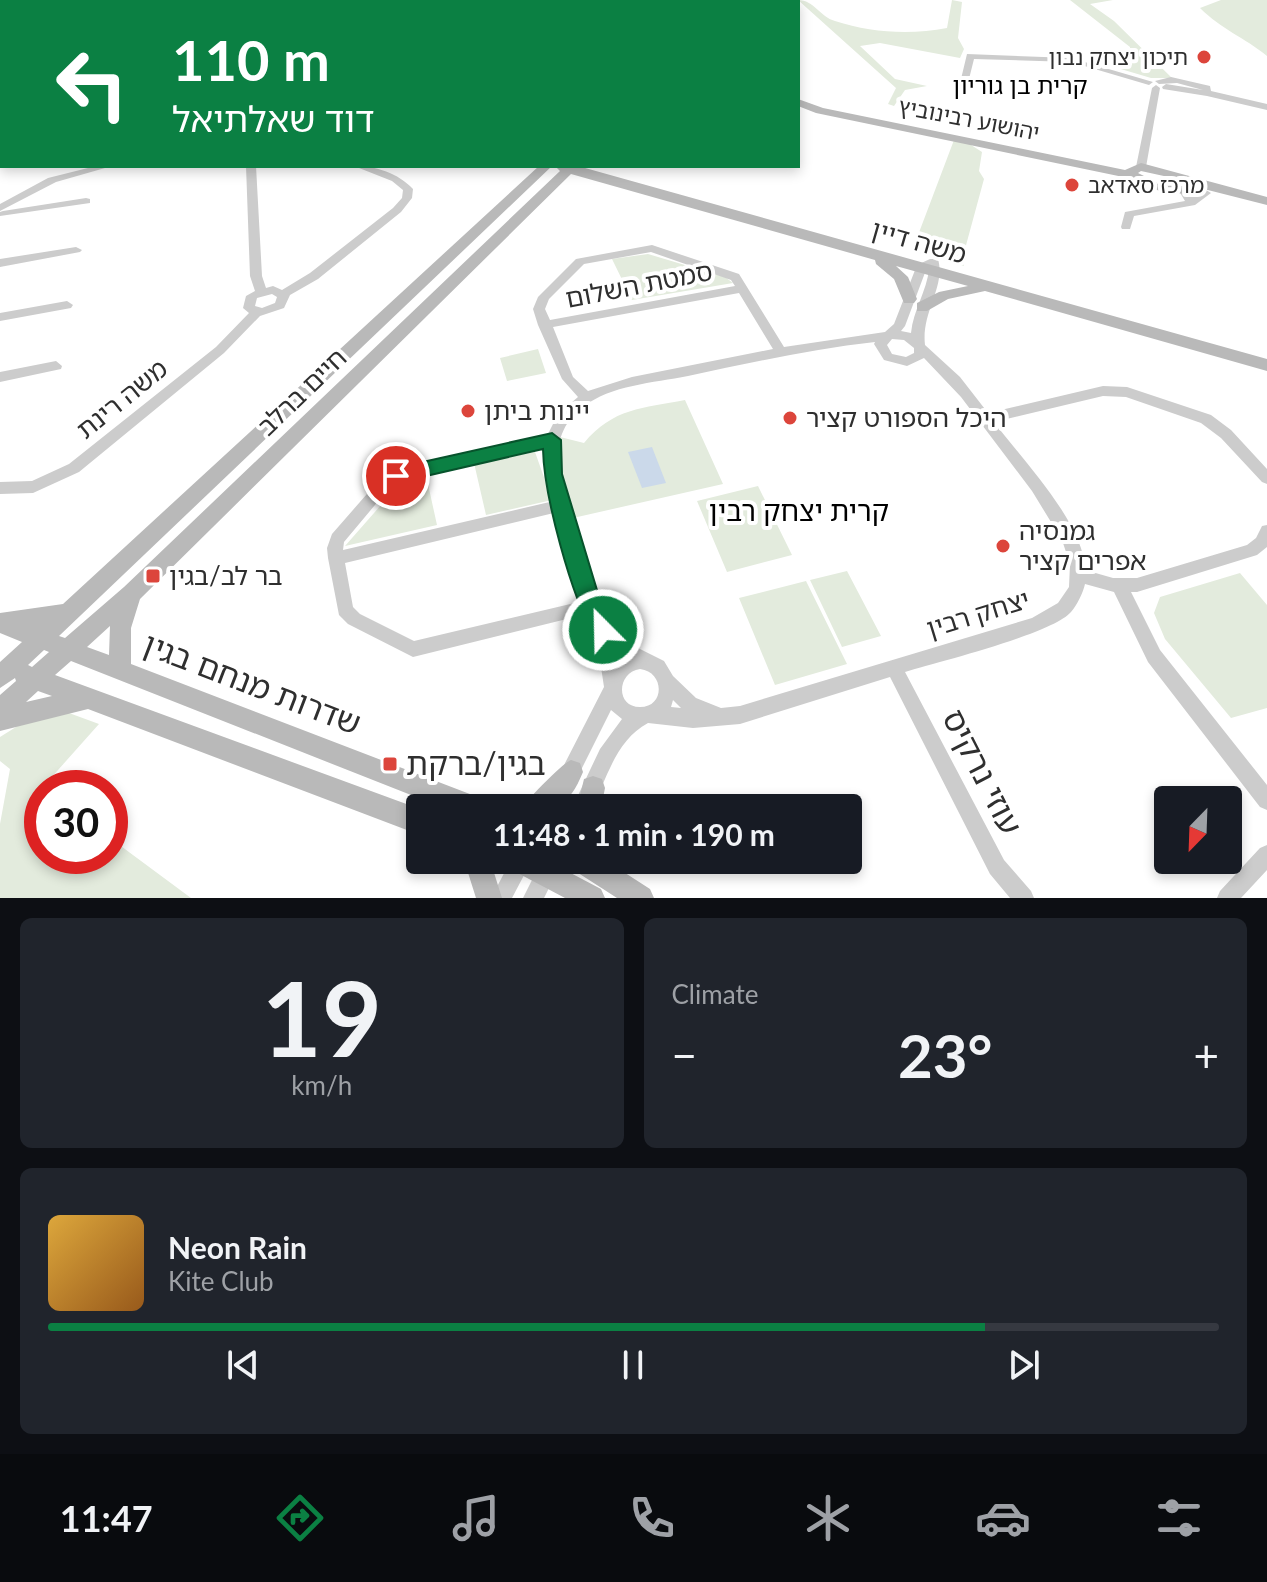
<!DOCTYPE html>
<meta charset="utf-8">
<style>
body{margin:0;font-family:Lato,"Noto Sans Hebrew",sans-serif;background:#20242c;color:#f1f3f6;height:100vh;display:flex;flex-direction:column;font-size:30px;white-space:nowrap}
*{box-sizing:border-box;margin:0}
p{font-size:26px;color:#9ea1a6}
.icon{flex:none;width:44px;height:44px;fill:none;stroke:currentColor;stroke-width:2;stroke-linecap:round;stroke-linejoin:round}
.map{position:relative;height:898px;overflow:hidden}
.drawer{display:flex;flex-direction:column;gap:20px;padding:20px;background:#0d0f14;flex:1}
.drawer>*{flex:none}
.banner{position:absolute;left:0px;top:0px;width:800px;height:168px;box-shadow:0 4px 12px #0003;background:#0b8043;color:#fff;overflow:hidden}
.needle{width:52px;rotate:203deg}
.fabs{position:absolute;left:1154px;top:786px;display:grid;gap:16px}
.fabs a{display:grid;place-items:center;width:88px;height:88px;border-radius:8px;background:#171b24;box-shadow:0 4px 12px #0003;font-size:40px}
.speed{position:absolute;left:24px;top:770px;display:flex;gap:16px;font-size:40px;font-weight:700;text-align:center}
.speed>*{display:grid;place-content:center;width:104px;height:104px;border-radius:50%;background:#171b24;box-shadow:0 4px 12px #0003;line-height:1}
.speed .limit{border:12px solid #d22;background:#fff;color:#111}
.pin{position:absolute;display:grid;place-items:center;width:68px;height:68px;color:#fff;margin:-34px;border:4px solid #fff;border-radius:50%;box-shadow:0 2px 8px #0007}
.me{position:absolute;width:88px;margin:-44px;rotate:337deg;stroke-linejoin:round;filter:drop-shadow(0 0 6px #0008)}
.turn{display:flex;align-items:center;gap:28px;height:168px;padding:0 40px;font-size:36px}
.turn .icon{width:104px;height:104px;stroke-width:2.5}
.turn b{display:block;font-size:56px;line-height:68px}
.big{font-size:60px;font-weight:700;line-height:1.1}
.drawer .widget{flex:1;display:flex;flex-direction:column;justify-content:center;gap:12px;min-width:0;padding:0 28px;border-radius:12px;background:#20242c}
.drawer .dial{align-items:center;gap:0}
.dial b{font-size:104px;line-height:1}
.song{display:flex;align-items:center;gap:24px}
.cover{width:96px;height:96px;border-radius:12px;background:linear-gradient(135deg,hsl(40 70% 55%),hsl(30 70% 35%))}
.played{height:8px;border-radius:4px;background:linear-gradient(90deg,#0b8043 80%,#363941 80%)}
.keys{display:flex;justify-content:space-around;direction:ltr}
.heat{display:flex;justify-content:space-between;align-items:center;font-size:44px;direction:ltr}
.drawer .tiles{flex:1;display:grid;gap:20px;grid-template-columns:1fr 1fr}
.widget:last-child{grid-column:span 2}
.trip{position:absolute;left:406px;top:794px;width:456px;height:80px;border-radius:8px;background:#171b24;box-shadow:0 4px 12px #0003;font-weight:700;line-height:80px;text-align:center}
.dock{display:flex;height:128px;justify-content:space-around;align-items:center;background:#090b0e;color:#9ea1a6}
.dock .icon{width:56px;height:56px}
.dock .on{color:#0b8043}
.dock b{font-size:36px;color:#f1f3f6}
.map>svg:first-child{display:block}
</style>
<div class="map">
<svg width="1267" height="898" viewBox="0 0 1267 898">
<rect width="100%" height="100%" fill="#fff"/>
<path fill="#e3ebdd" d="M798,0c16,0 22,17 37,21 36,12 76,14 112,7l5,-28 10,2 -4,36 6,11 -4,9 -80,-15 -20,3 35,33 32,7 -22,4 -11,16 -6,-2 8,-16z
M1070,0h43l-23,4 24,17 58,57h-21l-37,-11 16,-12v-8z
M1221,0h46v56c-23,-19 -45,-26 -67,-48z
M954,140l14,3 14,9 -3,19 5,8 -22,81 2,6 -52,-15z
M648,254l77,23 8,6 -101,17 -20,-41z
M538,349l8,24 -39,8 -7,-23z
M685,400l38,84 -150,34 -16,-55 3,-26 24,6c29,-35 59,-35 101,-43z
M535,452l17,48 -66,15 -12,-52z
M426,475l11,50 -92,21 58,-66z
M758,486l34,69 -65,17 -30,-71z
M847,571l34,65 -39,11 -32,-67z
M1240,573l27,32v103l-36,10 -66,-79 -11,-26 6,-16z
M806,581l41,83 -72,21 -36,-87z
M69,713l30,11 -57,64v68h68v-18l81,60h-191v-74l10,-55 -10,-8v-24l24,-15z"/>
<path fill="#cbd9ea" d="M652,447l14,36 -24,5 -14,-36z"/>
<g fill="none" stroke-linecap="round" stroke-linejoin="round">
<path fill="#ccc" fill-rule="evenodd" d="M618,0h8l2,2h-8z
M967,54l104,4 82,24 -4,3 -78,-23 -97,-3 -5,20 -4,3 -4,-3z
M1171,77l39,9 1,5 56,13v6l-60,-14 -44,-7 -1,-2 4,-3 37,6 -26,-7 -18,1 -4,-3z
M1156,85l4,3 -14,79 -5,3 -5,-3 16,-79z
M96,166l9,2 -49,14 -56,29v-7l48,-26z
M246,166h10l6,110 4,12 7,-2 9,4 28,-17 83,-65 9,-10 1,-8 -11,-9 -38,-15c22,0 44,7 59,23l-1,9 -11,14 -83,67 -28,16 -6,13 -24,8 -36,37 -145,119 -46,21 -33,1v-12l32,-1 37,-17 147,-117 33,-34 -6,-5 3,-12 9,-5 -5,-15zM272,294l5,3 -2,6 -13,5 -7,-2 2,-8z
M1184,188l4,1 5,8 13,-7 5,3 -16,12 -61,11 -4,13h-8l-1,-2 4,-15 60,-11 -6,-10z
M86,198l4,1v4l-90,13v-4l3,-1z
M652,245l87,29 45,73 101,-15 9,-8 23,-59 13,-6h8c8,28 -17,53 -13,86l35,32 28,36 115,-27 24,1 84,28 20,15 36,39v15l-5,-2 -41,-44 -20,-15 -75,-26 -23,-1 -109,26c27,36 91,102 91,148l28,8h24l110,-33 9,-7 6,-12 5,-1v22l-10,8 -120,37h-6l29,58 107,135v25l-7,-3 -112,-145 -34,-70 -29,-8c-2,9 -8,21 -14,28 -19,22 -133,50 -166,60l99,188 27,31 3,7h-24l-20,-24 -100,-197 -150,47 -47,4 -45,-5c-32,17 -41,55 -56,85h-20l28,-59 22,-30 -11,-9 -49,98h-20l62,-121 -3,-20 -14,-53 -174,43 -65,-33 -9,-9 -11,-57 -1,-10 5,-14 48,-55 12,-8 155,-35 11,-22 20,-17 -16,-18 -24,-54 -5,-16 5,-12 38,-38zM651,252l80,28 4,6 -185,34 -5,-11 4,-10 35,-35zM929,269c-2,22 -16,41 -18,64l-10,-2 4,-5 21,-56zM739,293l34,56 -141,28 -44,14 -15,-14 -20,-50zM892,339l12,1 10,8v5l-8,4 -14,-3 -5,-9zM875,342l-1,2 10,16 23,6 17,-8 37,39 71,94 30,49 8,24 -1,23 -11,16 -26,15 -292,88 -19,2 -25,-10 -23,-22 -9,-15 -42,-21 -17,-18 -48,-162c1,-22 8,-40 26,-53 28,-22 70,-24 105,-31 62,-13 124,-27 187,-34zM544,447l-1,13 11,41 -211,49 1,-8 46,-55 11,-7zM558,512l25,89 -169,40 -54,-27 -7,-7 -8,-44zM640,669c25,3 25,38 0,38 -25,0 -23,-35 0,-38zM673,700l8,8 -10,-1z
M76,247l6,3 -2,2 -80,15v-8z
M67,301l6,4 -2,3 -71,13v-8z
M56,361l6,5 -1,3 -61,13v-10z
M1267,845v25l-26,28h-24l3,-7 40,-43z
M511,860h21l-20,38h-21z
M542,860h21l-19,38h-21z"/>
<path fill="#b9b9b9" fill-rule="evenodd" d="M558,0h45l-47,2z
M704,0h10l2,2h-10z
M798,99l25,9 302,62 16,-7 126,34v8l-67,-17 -12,6 -26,-2 -34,-14 -312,-65 -18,-7zM1141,171l32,7 11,8 -26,-3 -20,-10z
M539,166h13l-493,470 6,2 59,-51 436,-416 -5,-5h23l689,193v12l-282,-80 -37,8 -21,12h-10v-8l22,-11 29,-6 -72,-20 12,11 9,22 -3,4h-10l-10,-24 -18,-15 -1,-4 -304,-86 -431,425 -9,29v36l344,132 9,3 3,9h-43l-373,-147 -16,14 365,134v26l-332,-126 -88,22v-36l16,-14 -1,-3 -15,10v-26l22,-20 -22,-9v-20l63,-9zM110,626l-1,29 -22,-8zM44,650l5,2 -17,15 -4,-2zM38,691l14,5 -26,6z
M571,760l9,3 3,9c-15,36 -25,36 -60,36 3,-8 40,-45 48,-48z
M593,776l9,3 3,9 -4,20h-24l7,-29z
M464,860h26l12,38h-26z
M506,860h40l55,29 4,9h-40l-55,-29z
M568,860h37l45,29 4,9h-37l-45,-29z"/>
</g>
<path fill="#0b8043" stroke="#07532c" stroke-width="2" d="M552,433l9,7 1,34 41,136 11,20 -3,7 -8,3 -8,-3c-24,-41 -51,-141 -52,-188l-147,34 -10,-7 10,-8z"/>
<g fill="#dc453b" stroke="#fff" stroke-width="3">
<circle cx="1204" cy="57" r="8"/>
<circle cx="1072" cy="185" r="8"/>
<circle cx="468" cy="411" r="8"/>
<circle cx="790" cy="418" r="8"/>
<circle cx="1003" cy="546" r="8"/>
<rect x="145" y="568" width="16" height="16" rx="4"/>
<rect x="382" y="756" width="16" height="16" rx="4"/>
</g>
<g text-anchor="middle" stroke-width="8" stroke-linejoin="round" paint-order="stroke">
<g font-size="22" fill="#2f2f2f" stroke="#fff" text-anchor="end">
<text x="1188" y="65">תיכון יצחק נבון</text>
<text x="1088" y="193" text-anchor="start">מרכז סאדאב</text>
</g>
<g font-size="22" fill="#2f2f2f" stroke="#fff">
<text transform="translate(969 119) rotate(11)" y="8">יהושוע רבינוביץ</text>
</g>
<g font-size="24" fill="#000" stroke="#fff">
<text x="1020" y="94">קרית בן גוריון</text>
</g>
<g font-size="26" fill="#2f2f2f" stroke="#fff">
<text transform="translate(919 242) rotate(16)" y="9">משה דיין</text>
<text transform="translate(639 285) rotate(-11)" y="9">סמטת השלום</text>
<text transform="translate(302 392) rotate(-44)" y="9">חיים ברלב</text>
<text transform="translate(122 399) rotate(-39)" y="9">משה רינת</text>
<text transform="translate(978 614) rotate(-17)" y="9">יצחק רבין</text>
</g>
<g font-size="26" fill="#2f2f2f" stroke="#fff" text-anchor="start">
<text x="484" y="420">יינות ביתן</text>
<text x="806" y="427">היכל הספורט קציר</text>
<text x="1019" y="540">גמנסיה<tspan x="1019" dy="30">אפרים קציר</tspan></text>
<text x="169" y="585">בר לב/בגין</text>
</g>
<g font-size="28" fill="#000" stroke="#fff">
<text x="799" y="521">קרית יצחק רבין</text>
</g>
<g font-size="32" fill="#2f2f2f" stroke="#fff">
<text transform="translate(252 684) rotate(21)" y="11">שדרות מנחם בגין</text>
<text transform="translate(982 772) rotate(63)" y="11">עוזי נרקיס</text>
</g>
<g font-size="32" fill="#2f2f2f" stroke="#fff" text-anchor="start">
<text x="406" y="775">בגין/ברקת</text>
</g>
</g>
</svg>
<div class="fabs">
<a><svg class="needle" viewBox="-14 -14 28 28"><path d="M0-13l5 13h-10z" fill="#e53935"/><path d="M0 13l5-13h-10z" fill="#9ea1a6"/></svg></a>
</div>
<div class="speed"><div class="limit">30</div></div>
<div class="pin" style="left:396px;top:476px;background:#d93025"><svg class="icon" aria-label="arrive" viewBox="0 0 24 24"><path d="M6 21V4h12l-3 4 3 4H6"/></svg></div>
<svg class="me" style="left:603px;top:630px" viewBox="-20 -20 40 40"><circle r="17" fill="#0b8043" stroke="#fff" stroke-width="3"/><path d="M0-11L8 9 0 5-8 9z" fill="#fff"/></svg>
<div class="trip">11:48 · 1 min · 190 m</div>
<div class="banner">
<div class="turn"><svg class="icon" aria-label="left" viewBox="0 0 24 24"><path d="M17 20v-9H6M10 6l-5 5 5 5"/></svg><div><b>110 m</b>דוד שאלתיאל</div></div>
</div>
</div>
<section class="drawer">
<div class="tiles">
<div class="widget dial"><b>19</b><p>km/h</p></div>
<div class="widget"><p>Climate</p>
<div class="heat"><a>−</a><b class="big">23°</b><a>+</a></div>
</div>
<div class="widget">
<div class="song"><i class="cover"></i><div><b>Neon Rain</b><p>Kite Club</p></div></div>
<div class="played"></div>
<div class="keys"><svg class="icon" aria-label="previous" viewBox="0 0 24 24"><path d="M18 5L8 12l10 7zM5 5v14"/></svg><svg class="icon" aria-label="pause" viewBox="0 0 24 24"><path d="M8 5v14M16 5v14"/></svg><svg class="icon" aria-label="next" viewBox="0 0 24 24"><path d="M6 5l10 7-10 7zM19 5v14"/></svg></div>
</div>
</div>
</section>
<nav class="dock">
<b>11:47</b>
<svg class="icon on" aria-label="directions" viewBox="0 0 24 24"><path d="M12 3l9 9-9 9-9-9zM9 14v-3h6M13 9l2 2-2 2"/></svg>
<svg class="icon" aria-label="music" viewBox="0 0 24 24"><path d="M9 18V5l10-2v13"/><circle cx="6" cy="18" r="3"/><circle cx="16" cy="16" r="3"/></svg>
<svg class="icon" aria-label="phone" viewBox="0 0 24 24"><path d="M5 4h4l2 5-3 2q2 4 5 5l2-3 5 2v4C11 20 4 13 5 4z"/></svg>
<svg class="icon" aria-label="climate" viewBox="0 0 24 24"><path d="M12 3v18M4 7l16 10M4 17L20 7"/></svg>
<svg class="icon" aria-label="car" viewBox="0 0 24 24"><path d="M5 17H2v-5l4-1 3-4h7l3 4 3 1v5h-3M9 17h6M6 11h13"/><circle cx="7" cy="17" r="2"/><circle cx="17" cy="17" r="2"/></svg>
<svg class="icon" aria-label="filters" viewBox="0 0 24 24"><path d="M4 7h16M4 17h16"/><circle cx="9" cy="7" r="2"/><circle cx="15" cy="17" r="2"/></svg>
</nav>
